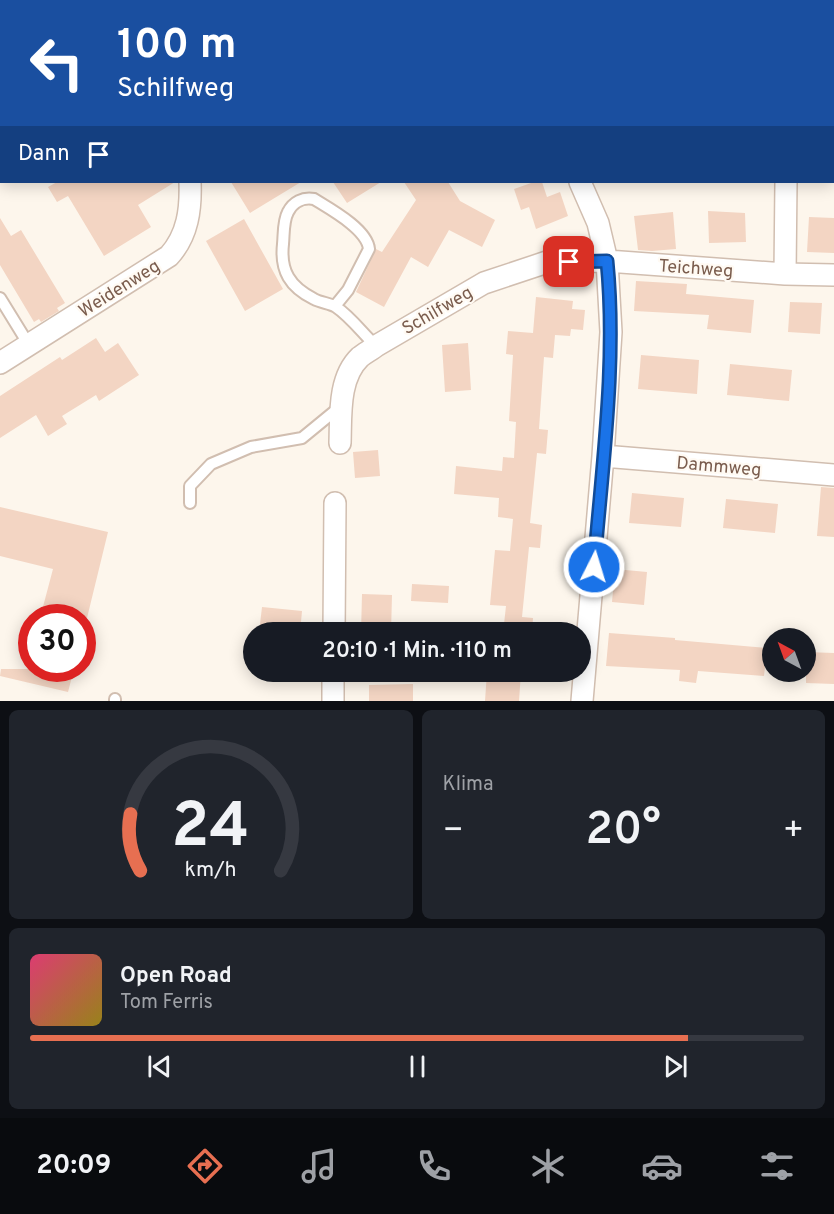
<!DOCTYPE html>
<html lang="de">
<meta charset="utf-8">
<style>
body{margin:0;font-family:Overpass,sans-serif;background:#20242c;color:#f1f3f6;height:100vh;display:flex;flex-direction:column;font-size:22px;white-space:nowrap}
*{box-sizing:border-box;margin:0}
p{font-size:20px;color:#9ea1a6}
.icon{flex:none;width:33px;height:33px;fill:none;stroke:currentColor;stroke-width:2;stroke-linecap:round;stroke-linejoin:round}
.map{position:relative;height:701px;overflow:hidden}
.panel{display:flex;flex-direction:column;gap:9px;padding:9px;background:#0d0f14;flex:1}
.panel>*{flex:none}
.top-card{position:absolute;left:0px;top:0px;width:834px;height:183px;box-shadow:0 3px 15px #0003;background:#1a4fa0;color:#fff;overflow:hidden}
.needle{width:39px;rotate:319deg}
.tools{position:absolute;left:762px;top:628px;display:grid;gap:12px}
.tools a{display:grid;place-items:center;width:54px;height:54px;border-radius:50%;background:#171b24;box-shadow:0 3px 15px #0003;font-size:30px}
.speed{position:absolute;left:18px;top:604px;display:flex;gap:12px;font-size:30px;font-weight:700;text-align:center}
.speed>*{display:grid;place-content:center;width:78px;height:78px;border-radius:50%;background:#171b24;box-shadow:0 3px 15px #0003;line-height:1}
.speed .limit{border:9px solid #d22;background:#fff;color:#111}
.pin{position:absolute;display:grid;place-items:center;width:51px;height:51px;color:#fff;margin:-26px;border-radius:12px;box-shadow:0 3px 9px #0006}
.me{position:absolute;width:66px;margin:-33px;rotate:5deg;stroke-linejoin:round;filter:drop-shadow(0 0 4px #0008)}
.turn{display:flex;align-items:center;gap:21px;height:126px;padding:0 18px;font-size:27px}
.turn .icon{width:78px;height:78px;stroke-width:2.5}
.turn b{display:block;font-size:42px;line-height:51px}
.then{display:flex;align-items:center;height:57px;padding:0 18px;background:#0003;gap:12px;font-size:22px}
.big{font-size:45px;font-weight:600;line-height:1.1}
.panel .widget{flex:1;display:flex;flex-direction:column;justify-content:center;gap:9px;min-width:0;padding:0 21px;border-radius:9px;background:#20242c}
.panel .dial{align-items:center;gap:0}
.dial svg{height:156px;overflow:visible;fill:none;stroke:#363941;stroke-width:7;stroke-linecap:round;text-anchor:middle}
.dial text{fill:#f1f3f6;stroke:none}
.song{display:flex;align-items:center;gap:18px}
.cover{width:72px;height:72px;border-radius:9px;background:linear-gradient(135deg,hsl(340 70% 55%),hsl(50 70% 35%))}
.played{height:6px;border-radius:3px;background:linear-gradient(90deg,#e76f51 85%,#363941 85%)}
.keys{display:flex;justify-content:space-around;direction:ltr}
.heat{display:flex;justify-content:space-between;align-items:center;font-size:33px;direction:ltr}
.panel .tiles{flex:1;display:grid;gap:9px;grid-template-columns:1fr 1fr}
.widget:last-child{grid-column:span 2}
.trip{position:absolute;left:243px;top:622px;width:348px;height:60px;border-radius:30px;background:#171b24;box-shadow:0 3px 15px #0003;font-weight:600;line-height:60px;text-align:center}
.tabs{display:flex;height:96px;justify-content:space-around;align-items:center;background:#090b0e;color:#9ea1a6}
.tabs .icon{width:42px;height:42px}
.tabs .on{color:#e76f51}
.tabs b{font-size:27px;color:#f1f3f6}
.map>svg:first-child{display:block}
</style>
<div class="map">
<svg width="834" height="701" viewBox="0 0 834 701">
<rect width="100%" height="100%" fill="#fdf6ec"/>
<path fill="#f3d5c3" d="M57,182h118l-37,23 13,22 -47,29 -36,-60 -11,6 -9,-15z
M231,182h70l-51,31z
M333,182h48l-34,21z
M404,182h44l12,19 35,19 -13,27 -33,-17 -21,37 -17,-10 -27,50 -28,-15 20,-43 6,3 34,-52z
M534,182h8l5,15 13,-5 8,24 -32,13 -7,-22 -8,3 -7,-21z
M708,211l37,2 1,29 -37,1z
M673,212l3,37 -24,2 -14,-1 -4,-34z
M809,217l25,1v35l-27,-1z
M0,218l11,18 10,-6 44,73 -8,5 2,3 -18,11 -2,-3 -5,3 -34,-57z
M244,219l39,70 -38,22 -39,-70z
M636,281l51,3 -1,10 68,6 -3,33 -44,-4 2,-14 -75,-4z
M536,297l37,4 -1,8 13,1 -2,20 -12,-1 -1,7 -15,-1 -2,23 -9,-1 -5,72 9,1 -2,24 -9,-1 -7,70 12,2 -2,23 -11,-1 -7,70 11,1 -1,15h-29l3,-27 -16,-1 5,-55 15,1 3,-32 -15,-2 1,-19 -45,-4 2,-28 46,5 1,-14 11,1 2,-36 -7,-1 4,-66 -7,-1 2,-23 25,2z
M790,302l32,1 -2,31 -32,-2z
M96,338l9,14 13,-9 21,32 -40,26 -3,-6 -34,21 5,8 -19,12 -12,-21 -36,23v-42l60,-39 2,3z
M468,343l3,47 -26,2 -3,-47z
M641,355l58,5 -2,34 -59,-5z
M730,364l62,6 -3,31 -62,-6z
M378,450l2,26 -25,2 -2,-26z
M821,487l13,1v49l-17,-1z
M632,493l52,5 -3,29 -52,-4z
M726,499l52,5 -3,29 -52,-5z
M0,507l108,25 -21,86h-47l13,-49 -53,-13z
M615,569l32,3 -3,33 -32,-3z
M412,584l37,2 -1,17 -37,-2z
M362,594l30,1 -1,38h-30z
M262,607l40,4 -2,22h-41z
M609,633l66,5v2l92,8 -3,28 -66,-5 -2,12 -17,-2 1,-11 -74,-4z
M806,652l28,1v31l-28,-1z
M1,669h73l-6,23 -68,-16z
M487,672h34l-2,29h-34z
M413,684v17h-44v-16z"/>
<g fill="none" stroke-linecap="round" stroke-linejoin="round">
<g stroke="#d1beb0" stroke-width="14">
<path id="service" d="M51,0l1,2
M0,298l29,47
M335,306l13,-16 21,-41c-2,-20 -39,-40 -55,-50 -11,-2 -21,3 -26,13 -5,9 -4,22 -5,32 -3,27 7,43 31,55 7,4 16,4 22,8 15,10 27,27 40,39
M190,503v-17l21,-22 40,-17 51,-9 39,-32
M115,701v-2"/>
</g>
<g stroke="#d1beb0" stroke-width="24">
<path id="minor" d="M184,0v2
M355,0l5,2
M713,0l1,2
M142,2l4,-2
M391,2l1,-2
M586,2l2,-2
M0,70l2,-1
M580,182l18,41 9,38 4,71 -8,124 -21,245
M785,274l1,-92
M0,363l169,-107c19,-21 22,-47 21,-74
M340,443c1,-28 -2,-65 20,-86 5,-4 11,-7 16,-11l108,-63 63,-21 60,-1 178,13 49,1
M603,456l231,19
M334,633l1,-130
M333,701v-29"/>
</g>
<use href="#service" stroke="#fff" stroke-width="10"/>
<use href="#minor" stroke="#fff" stroke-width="21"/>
</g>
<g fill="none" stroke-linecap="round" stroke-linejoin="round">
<g stroke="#114b97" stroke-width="15">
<path id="route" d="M569,262l38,-1c10,102 -5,205 -13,306"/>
</g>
<use href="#route" stroke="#1a73e8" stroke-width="10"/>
</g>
<g text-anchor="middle" stroke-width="4.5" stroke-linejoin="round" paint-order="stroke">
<g font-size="18" fill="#7a5c4d" stroke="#fffaf3">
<text transform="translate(696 268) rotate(4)" y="6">Teichweg</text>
<text transform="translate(119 288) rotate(-32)" y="6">Weidenweg</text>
<text transform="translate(437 310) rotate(-30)" y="6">Schilfweg</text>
<text transform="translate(719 466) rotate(5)" y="6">Dammweg</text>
</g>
</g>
</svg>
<div class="tools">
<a><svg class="needle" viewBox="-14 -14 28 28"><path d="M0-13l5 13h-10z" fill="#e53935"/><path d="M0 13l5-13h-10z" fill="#9ea1a6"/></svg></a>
</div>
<div class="speed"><div class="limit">30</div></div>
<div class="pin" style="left:569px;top:262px;background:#d93025"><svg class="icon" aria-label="arrive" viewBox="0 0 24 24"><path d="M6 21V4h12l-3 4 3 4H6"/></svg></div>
<svg class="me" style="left:594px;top:567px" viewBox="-20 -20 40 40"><circle r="17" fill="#1a73e8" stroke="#fff" stroke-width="3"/><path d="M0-11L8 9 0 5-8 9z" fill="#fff"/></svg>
<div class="trip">20:10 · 1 Min. · 110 m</div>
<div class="top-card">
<div class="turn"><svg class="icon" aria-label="left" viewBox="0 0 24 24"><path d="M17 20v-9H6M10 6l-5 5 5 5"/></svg><div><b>100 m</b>Schilfweg</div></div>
<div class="then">Dann<svg class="icon" aria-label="arrive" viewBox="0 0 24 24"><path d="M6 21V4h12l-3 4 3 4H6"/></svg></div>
</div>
</div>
<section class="panel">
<div class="tiles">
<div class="widget dial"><svg viewBox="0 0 100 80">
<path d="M14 69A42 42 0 1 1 86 69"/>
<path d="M14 69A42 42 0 0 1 9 40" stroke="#e76f51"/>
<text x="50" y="56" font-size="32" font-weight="700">24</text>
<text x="50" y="72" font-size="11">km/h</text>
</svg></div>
<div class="widget"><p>Klima</p>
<div class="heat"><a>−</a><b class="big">20°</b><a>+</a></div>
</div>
<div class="widget">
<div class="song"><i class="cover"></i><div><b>Open Road</b><p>Tom Ferris</p></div></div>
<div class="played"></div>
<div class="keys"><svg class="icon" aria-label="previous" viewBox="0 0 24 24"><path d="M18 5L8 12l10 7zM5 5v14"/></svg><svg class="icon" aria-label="pause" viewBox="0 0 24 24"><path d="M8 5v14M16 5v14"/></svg><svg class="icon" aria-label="next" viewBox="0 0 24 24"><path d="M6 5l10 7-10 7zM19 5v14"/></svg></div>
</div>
</div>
</section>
<nav class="tabs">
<b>20:09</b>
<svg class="icon on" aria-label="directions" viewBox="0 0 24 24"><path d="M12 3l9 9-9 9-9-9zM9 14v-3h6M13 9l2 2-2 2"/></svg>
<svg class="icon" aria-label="music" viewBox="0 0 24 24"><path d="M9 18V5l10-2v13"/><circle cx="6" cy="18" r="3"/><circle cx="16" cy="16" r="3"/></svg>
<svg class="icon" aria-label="phone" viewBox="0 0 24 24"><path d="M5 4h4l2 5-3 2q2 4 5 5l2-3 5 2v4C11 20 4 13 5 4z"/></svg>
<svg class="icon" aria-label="climate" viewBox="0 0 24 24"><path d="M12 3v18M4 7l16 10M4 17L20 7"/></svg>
<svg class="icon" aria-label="car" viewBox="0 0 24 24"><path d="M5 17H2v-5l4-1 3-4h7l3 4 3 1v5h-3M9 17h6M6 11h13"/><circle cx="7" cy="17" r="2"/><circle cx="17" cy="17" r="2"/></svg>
<svg class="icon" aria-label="filters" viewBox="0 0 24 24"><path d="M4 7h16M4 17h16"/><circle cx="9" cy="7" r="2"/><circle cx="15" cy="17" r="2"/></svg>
</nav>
